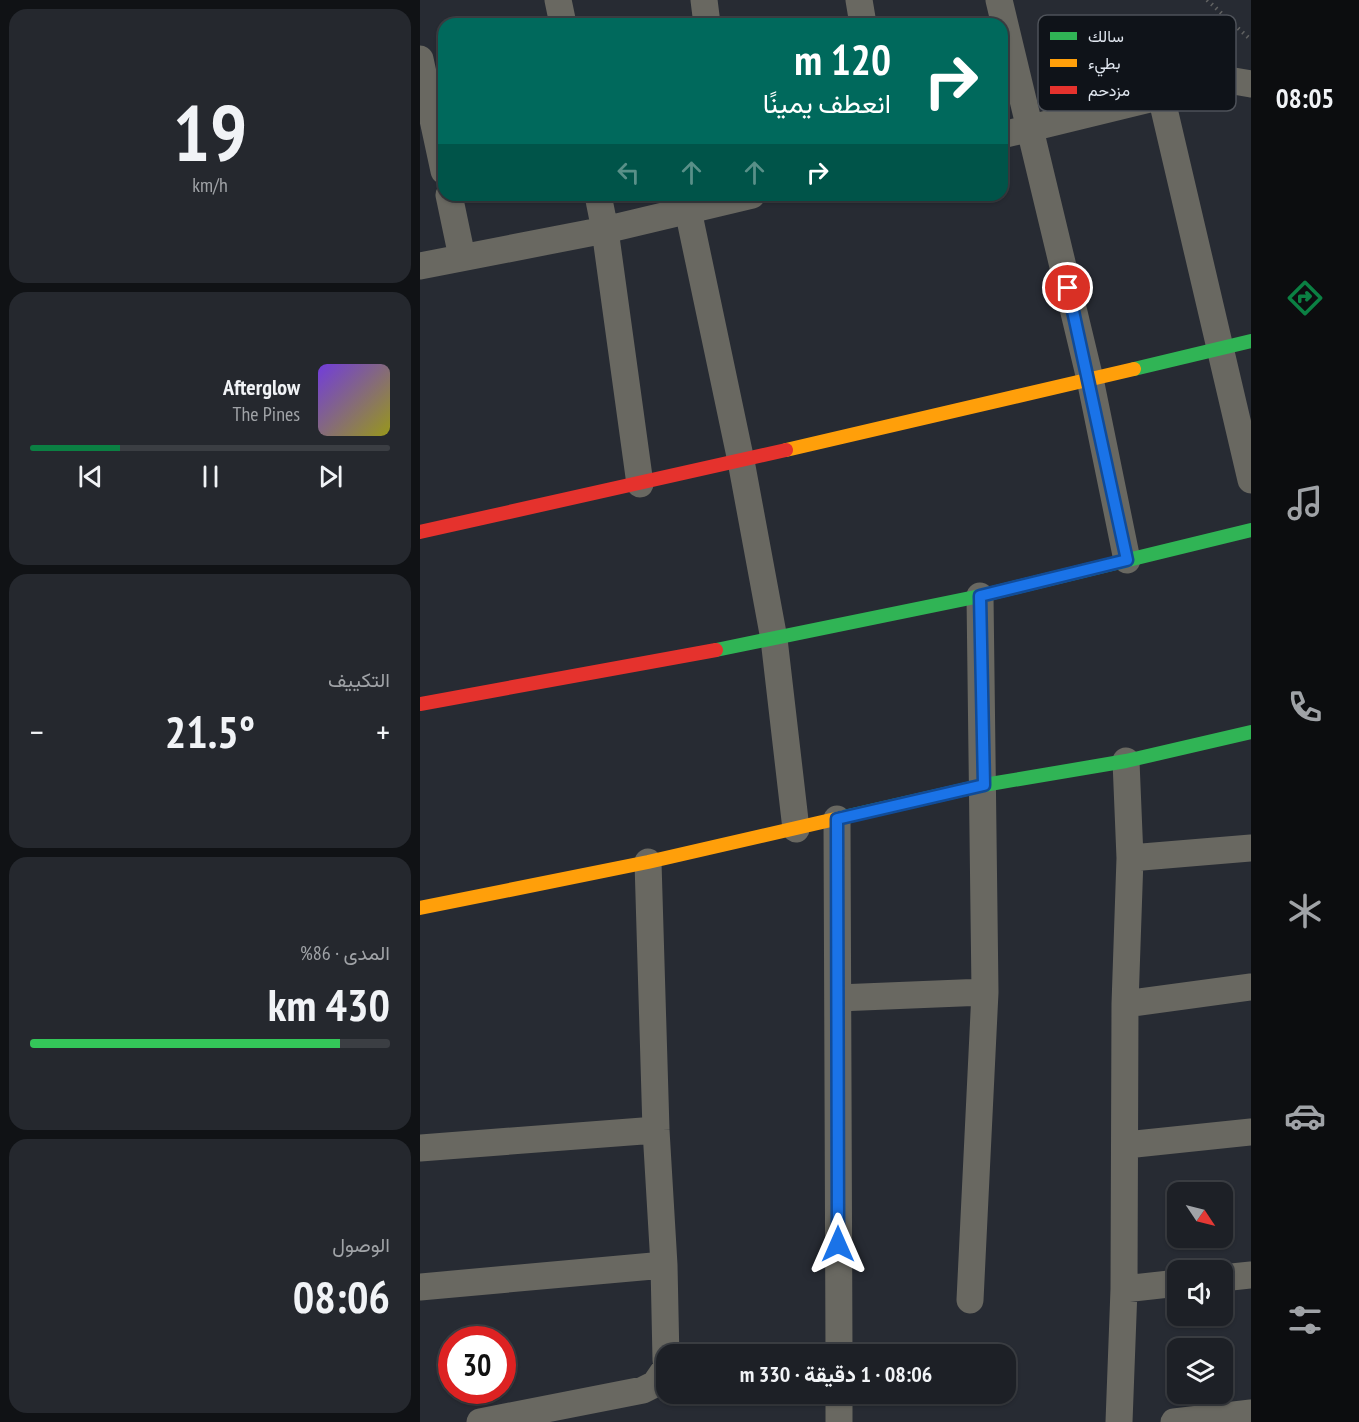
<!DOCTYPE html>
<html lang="ar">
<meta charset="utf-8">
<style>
body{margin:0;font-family:"PT Sans Narrow",Vazirmatn,sans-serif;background:#25282e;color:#f1f3f6;direction:rtl;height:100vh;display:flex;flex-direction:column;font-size:22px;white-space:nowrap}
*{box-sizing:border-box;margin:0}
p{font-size:20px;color:#a0a3a7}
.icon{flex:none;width:33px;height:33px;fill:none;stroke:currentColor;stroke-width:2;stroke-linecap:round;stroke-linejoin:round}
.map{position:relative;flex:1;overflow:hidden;direction:ltr}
.side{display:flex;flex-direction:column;gap:9px;padding:9px;background:#101215;width:420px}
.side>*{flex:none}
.hud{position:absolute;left:18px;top:18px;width:570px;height:183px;border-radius:18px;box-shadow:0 2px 4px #0004,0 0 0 2px #3b3e43;direction:rtl;background:#00695c;color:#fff;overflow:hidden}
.needle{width:39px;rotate:125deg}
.tools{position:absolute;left:747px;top:1182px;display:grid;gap:12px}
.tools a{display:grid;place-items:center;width:66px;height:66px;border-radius:12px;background:#1d2026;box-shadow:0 2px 4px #0004,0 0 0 2px #3b3e43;font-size:30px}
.speed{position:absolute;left:18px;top:1326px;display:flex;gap:12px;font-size:30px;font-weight:700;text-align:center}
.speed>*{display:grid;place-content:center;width:78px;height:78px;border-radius:50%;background:#1d2026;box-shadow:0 2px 4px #0004,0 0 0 2px #3b3e43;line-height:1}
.speed .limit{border:9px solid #d22;background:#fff;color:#111}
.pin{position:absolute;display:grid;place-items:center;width:51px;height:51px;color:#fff;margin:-26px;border:3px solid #fff;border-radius:50%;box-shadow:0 2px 6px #0007}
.me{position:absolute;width:66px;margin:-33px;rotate:0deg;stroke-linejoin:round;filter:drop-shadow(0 0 4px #0008)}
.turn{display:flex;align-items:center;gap:21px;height:126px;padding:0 18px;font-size:27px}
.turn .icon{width:78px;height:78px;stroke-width:2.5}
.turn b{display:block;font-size:42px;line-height:51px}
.lanes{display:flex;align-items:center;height:57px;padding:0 18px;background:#0003;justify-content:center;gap:30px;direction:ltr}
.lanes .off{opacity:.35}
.big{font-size:45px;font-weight:700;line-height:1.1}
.side .card{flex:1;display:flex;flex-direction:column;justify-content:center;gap:9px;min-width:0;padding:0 21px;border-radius:18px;background:#25282e}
.side .dial{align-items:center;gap:0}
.dial b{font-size:78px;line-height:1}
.song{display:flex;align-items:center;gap:18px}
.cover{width:72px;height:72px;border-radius:9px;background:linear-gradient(135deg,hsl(260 70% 55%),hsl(60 70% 35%))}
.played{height:6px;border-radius:3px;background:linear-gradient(90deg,#0b8043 25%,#3b3e43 25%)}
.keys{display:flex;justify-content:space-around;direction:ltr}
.heat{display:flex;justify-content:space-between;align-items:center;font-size:33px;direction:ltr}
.charge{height:9px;border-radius:4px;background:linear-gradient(90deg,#34c759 86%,#3b3e43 0)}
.trip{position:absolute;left:236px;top:1344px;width:360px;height:60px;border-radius:18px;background:#1d2026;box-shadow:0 2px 4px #0004,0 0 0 2px #3b3e43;font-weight:700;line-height:60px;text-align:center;direction:rtl}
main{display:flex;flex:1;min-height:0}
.dock{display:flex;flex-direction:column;width:108px;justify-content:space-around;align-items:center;background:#0c0d0f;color:#a0a3a7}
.dock .icon{width:42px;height:42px}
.dock .on{color:#0b8043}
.dock b{font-size:27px;color:#f1f3f6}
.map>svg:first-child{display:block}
</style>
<main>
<nav class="dock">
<b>08:05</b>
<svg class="icon on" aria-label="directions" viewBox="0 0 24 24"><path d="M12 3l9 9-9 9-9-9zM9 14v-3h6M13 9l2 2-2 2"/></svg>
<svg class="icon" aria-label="music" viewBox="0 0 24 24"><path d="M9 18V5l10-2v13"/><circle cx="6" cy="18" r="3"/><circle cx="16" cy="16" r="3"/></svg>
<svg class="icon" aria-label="phone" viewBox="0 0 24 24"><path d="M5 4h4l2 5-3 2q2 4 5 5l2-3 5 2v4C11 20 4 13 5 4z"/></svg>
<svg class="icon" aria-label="climate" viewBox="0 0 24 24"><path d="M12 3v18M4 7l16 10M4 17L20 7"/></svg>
<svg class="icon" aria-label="car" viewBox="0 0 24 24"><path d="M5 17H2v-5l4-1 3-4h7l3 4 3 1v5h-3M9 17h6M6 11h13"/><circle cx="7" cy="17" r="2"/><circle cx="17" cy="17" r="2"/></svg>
<svg class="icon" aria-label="filters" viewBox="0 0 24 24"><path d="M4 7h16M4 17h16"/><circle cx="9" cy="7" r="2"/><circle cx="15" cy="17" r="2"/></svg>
</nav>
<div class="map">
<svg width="831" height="1422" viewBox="0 0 831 1422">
<rect width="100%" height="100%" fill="#272b33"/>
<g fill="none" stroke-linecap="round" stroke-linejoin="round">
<path stroke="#616262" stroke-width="4" stroke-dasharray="1.5 4.5" stroke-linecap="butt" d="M787,0l44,40"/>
<path stroke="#696861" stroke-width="27" d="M138,0l5,24
M284,0l3,24
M439,0l4,24
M579,0l91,379 37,181
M0,59l24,112
M741,96l90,384
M582,135l226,-55 23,4
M29,195l13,62
M178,195l7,35 35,254
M268,210l53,251 33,178 22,190
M0,266l185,-36 147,-35
M417,819l2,535
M710,858l121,-10
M418,998l147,-6
M705,1004l126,-17
M706,1145l125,-13
M0,1148l236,-18
M244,1265l2,95
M802,1278l29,-3
M0,1287l244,-22 -8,-135 -8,-268
M704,1289l54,-6
M550,1300l15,-308 -5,-396
M419,1394v28
M60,1422l163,-32 12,-6 11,-16
M699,1422l5,-133 1,-285 5,-146 -4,-97
M754,1422l77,-9"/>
<path stroke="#30b455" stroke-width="14" d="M714,369l117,-28
M296,650l264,-54 271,-66
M424,817l140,-32 142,-24 125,-29"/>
<path stroke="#ff9f0a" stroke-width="14" d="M366,450l348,-81
M0,908l228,-46 196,-45"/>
<path stroke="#e5322d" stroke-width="14" d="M0,532l366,-82
M0,704l296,-54"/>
</g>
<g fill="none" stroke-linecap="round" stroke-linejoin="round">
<g stroke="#114b97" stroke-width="15">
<path id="route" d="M418,1244l-1,-425 147,-34 -4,-189 147,-36 -59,-272"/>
</g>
<use href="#route" stroke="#1a73e8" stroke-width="10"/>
</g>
<rect x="618" y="15" width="198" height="96" rx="9" fill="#0f1319" stroke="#4e5259" stroke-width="1.5"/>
<rect x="630" y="32" width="27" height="8" fill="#30b455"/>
<rect x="630" y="59" width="27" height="8" fill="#ff9f0a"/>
<rect x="630" y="86" width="27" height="8" fill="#e5322d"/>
<g font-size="16" fill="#e0e6ef">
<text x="668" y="42">سالك</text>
<text x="668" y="69">بطيء</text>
<text x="668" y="96">مزدحم</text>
</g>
</svg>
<div class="tools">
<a><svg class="needle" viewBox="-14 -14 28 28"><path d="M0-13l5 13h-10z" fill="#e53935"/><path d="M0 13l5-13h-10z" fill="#a0a3a7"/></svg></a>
<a><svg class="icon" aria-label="sound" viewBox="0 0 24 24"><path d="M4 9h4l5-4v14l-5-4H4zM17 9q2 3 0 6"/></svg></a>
<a><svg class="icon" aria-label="layers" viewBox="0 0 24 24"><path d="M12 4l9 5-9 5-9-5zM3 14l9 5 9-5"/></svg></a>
</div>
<div class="speed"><div class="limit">30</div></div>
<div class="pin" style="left:648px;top:288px;background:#d93025"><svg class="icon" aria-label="arrive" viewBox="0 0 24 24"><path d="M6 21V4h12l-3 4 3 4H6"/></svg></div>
<svg class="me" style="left:418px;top:1244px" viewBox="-20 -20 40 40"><path d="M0-17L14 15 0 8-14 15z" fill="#1a73e8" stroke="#fff" stroke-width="4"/></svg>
<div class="trip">08:06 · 1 دقيقة · 330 m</div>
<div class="hud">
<div class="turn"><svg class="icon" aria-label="right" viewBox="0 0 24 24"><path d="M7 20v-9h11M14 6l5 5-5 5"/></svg><div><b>120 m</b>انعطف يمينًا</div></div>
<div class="lanes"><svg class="icon off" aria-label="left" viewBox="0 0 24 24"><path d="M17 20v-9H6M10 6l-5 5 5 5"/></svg><svg class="icon off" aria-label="ahead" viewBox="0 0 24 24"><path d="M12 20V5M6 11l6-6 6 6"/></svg><svg class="icon off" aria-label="ahead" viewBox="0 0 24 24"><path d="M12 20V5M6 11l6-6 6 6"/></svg><svg class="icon" aria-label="right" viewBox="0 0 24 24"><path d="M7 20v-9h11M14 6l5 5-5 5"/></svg></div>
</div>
</div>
<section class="side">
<div class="card dial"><b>19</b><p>km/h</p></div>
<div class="card">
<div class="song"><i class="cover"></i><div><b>Afterglow</b><p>The Pines</p></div></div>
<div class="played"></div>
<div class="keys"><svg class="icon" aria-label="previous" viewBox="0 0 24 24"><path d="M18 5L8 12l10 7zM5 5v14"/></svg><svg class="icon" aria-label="pause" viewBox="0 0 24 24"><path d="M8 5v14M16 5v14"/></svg><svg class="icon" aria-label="next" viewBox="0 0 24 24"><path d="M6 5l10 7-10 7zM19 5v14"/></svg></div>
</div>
<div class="card"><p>التكييف</p>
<div class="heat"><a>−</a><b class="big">21.5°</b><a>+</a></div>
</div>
<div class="card"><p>المدى · 86%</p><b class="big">430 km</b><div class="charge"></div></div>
<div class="card"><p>الوصول</p><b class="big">08:06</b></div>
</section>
</main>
